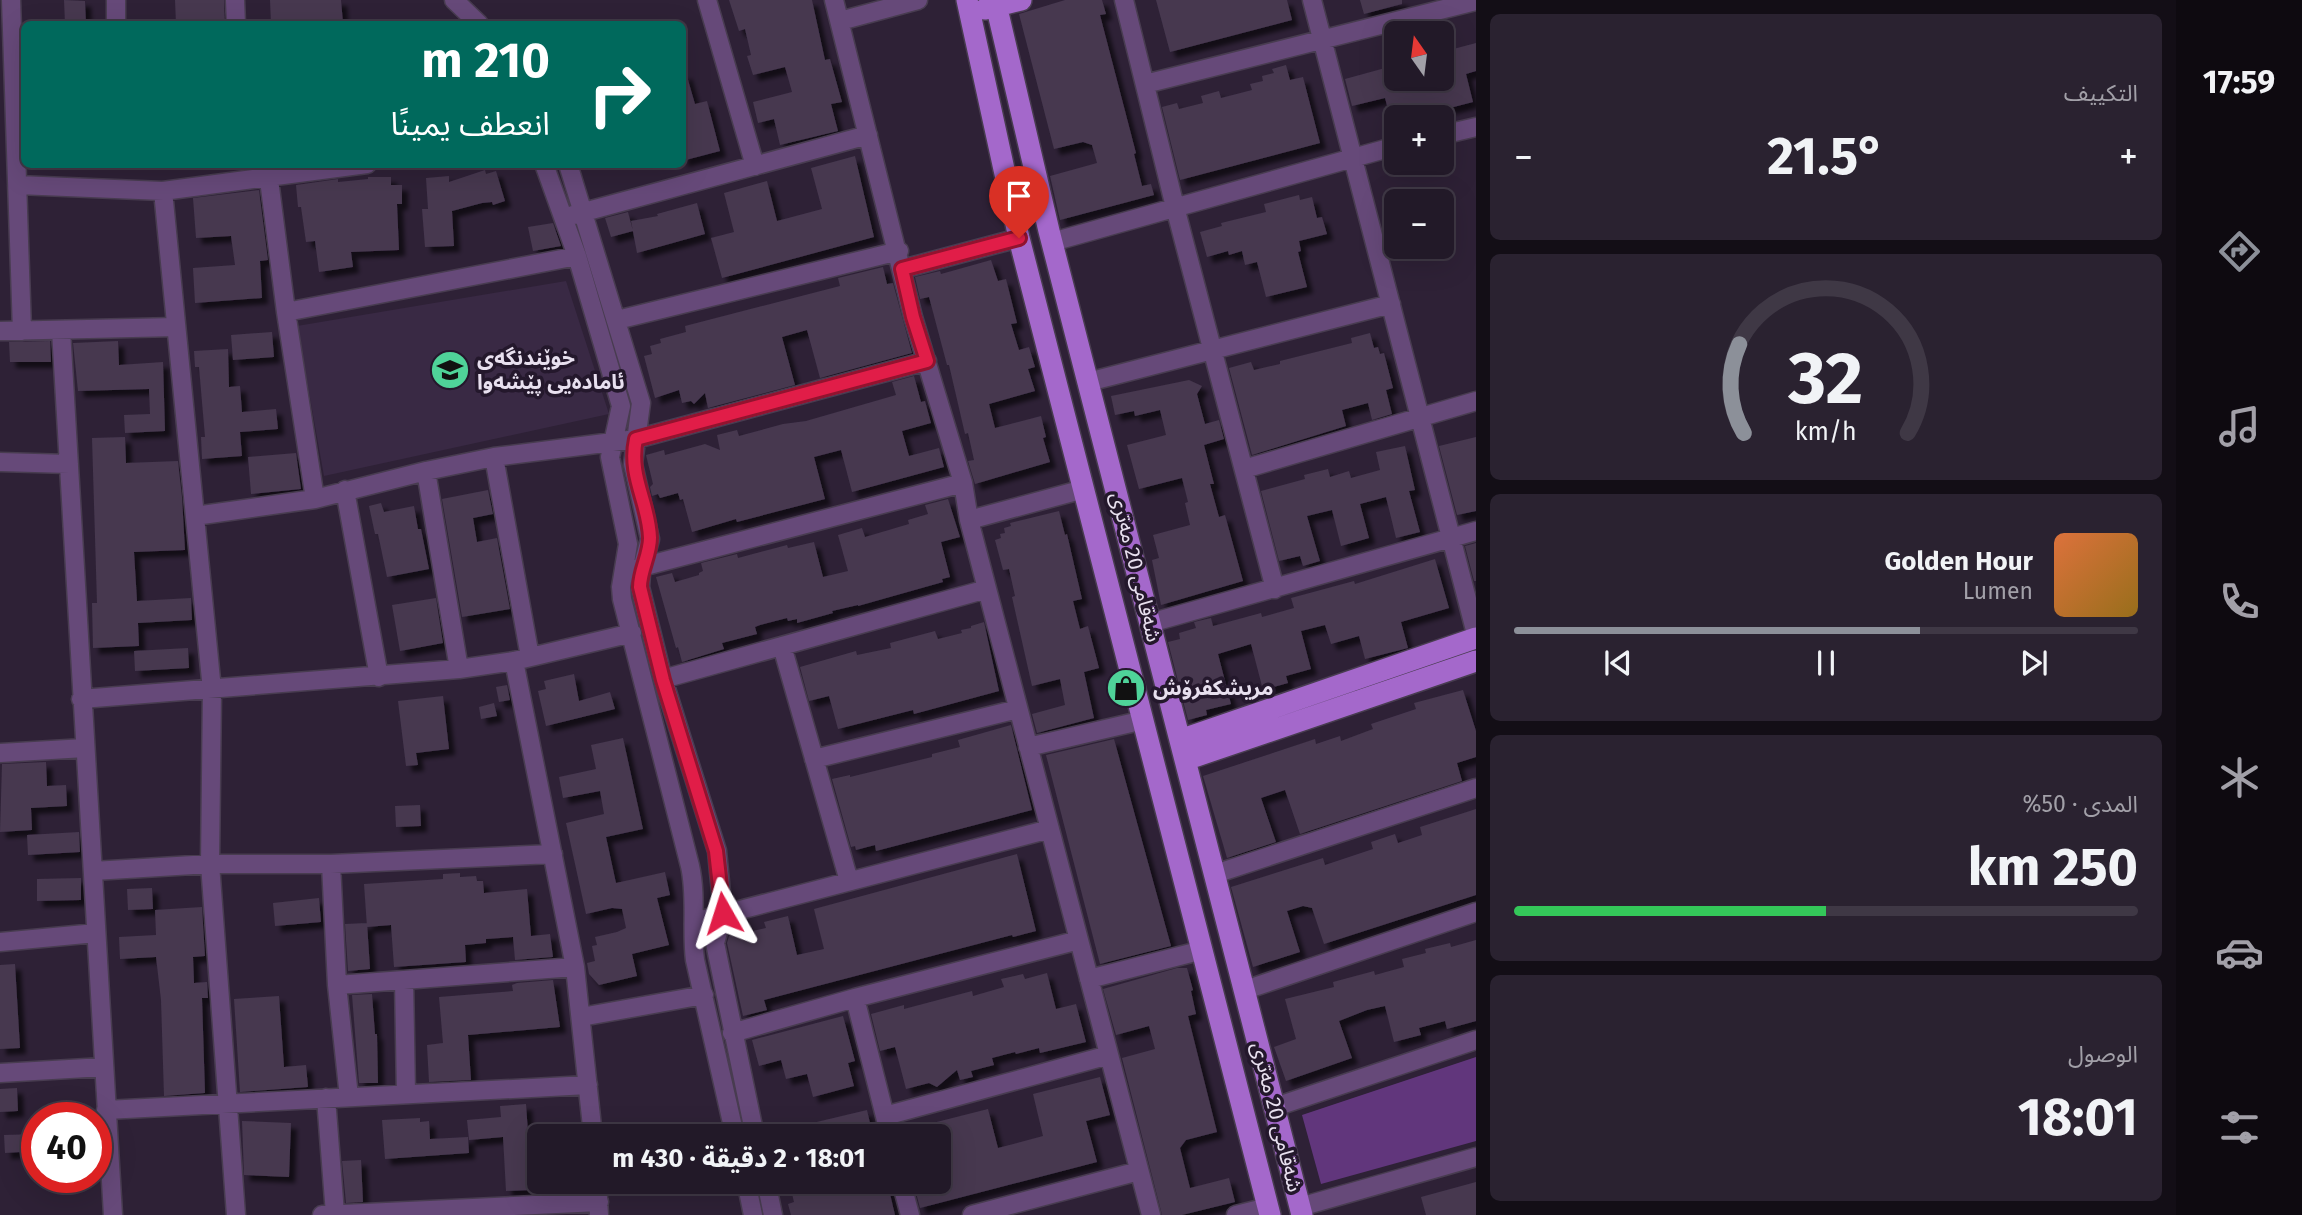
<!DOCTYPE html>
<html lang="ar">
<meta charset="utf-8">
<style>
body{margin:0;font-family:"Fira Sans","Noto Sans Arabic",sans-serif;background:#2a2230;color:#f1f3f6;direction:rtl;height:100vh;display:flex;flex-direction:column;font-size:26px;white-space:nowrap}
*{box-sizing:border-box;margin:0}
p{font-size:23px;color:#a2a0a8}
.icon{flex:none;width:38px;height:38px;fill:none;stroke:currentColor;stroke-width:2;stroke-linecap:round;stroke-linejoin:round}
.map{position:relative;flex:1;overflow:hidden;direction:ltr}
.details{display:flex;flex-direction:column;gap:14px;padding:14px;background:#130e16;width:700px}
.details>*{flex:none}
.hud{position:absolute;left:21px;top:21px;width:665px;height:147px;border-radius:10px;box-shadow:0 7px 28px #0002,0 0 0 2px #3f3845;direction:rtl;background:#00695c;color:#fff;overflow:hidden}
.needle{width:46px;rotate:346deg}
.tools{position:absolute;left:1384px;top:21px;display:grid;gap:14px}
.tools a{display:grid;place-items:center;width:70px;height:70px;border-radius:10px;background:#221928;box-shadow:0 7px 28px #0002,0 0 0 2px #3f3845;font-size:35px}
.speed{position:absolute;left:21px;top:1102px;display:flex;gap:14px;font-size:35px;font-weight:700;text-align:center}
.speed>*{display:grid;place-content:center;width:91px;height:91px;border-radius:50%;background:#221928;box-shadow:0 7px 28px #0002,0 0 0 2px #3f3845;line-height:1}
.speed .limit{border:10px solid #d22;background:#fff;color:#111}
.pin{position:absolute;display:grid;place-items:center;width:60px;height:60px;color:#fff;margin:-72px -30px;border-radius:50% 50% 50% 0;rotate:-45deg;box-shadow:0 0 7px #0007}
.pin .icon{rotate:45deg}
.me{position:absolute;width:77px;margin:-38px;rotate:354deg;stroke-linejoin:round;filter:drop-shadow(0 0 5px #0008)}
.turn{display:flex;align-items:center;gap:24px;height:147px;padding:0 21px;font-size:32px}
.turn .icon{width:91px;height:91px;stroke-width:2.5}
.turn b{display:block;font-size:49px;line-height:60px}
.big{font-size:52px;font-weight:700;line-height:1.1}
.details .tile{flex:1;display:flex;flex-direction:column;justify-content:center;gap:10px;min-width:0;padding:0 24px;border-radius:10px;background:#2a2230}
.details .dial{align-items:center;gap:0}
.dial svg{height:182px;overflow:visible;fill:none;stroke:#3f3845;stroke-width:7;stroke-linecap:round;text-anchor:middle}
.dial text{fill:#f1f3f6;stroke:none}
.song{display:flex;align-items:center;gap:21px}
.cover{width:84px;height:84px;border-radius:10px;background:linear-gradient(135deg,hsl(20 70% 55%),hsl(40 70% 35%))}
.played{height:7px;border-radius:4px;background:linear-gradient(90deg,#8c9099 65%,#3f3845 65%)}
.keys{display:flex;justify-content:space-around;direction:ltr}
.heat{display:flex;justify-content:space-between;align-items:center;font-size:38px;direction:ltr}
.charge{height:10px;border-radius:5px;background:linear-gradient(90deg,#34c759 50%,#3f3845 0)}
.trip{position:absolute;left:527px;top:1124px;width:424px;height:70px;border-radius:10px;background:#221928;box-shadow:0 7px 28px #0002,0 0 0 2px #3f3845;font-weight:700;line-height:70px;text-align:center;direction:rtl}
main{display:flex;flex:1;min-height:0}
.tabs{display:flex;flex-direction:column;width:126px;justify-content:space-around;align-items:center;background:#0e0a10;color:#a2a0a8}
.tabs .icon{width:49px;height:49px}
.tabs .selected{color:#8c9099}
.tabs b{font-size:32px;color:#f1f3f6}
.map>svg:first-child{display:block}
</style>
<main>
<nav class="tabs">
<b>17:59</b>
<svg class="icon selected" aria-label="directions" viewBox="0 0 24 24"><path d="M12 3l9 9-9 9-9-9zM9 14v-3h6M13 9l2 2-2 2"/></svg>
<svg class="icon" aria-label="music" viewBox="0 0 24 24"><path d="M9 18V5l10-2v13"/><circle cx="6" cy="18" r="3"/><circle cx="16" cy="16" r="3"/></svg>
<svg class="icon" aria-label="phone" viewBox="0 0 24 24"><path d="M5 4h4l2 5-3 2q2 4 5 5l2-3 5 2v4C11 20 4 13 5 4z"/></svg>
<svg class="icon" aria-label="climate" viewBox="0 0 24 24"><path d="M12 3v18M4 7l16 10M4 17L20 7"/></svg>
<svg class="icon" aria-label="car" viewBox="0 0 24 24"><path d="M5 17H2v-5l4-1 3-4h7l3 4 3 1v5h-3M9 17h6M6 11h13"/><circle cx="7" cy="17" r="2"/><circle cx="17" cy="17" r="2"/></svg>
<svg class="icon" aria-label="filters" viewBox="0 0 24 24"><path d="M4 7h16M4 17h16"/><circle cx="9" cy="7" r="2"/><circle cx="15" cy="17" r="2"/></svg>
</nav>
<section class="details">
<div class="tile"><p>التكييف</p>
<div class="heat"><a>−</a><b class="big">21.5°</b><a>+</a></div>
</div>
<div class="tile dial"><svg viewBox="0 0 100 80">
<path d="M14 69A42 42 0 1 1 86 69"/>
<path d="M14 69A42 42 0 0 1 12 30" stroke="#8c9099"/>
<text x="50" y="56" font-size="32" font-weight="700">32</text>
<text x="50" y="72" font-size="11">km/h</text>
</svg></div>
<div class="tile">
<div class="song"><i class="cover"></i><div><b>Golden Hour</b><p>Lumen</p></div></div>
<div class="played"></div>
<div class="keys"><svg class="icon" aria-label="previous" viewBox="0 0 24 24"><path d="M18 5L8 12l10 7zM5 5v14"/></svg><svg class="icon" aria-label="pause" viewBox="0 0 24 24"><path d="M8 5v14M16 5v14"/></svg><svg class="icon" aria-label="next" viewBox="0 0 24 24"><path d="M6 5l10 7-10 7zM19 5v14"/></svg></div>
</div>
<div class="tile"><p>المدى · 50%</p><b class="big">250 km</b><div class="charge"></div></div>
<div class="tile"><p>الوصول</p><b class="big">18:01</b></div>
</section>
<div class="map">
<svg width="1476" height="1215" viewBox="0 0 1476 1215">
<defs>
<filter id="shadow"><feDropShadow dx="6" dy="6" stdDeviation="2" flood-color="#0009"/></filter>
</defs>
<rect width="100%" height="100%" fill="#2e2136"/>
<path fill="#392944" d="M566,281l43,133 -285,62 -27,-150z"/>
<path fill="#61367c" d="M1476,1057v84l-155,43 -19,-69z"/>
<path fill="#46384f" filter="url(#shadow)" d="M64,0l21,1 1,23h-21z
M175,0h49l1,24h-49z
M270,0h71l2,23 -72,1z
M729,0h83l13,60 5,-1 12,43 -11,2 7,27 -58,14 -6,-26 -16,4 -5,-21 39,-10 -7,-25 -32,8 -6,-19 4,-1 -6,-26 -6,2z
M1065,0h37l4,14 -6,1 36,138 -2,1 8,32 9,-2 3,11 -94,25 -10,-44 47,-13 -5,-18 -9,-3 -29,7 -35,-135z
M1156,0h131l5,20 -122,32z
M1360,0h42v4l-38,10z
M1476,43v28l-10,3 7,28 -58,15h-25l-5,-19 -33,8 -7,-27 51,-14v16l49,-2 -3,-27z
M1286,65l4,15 13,-3 17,66 -140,37 -18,-73 15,-4 2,6 24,-6 -2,-7 18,-5 2,7 31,-8 -2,-6 13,-3 -1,-5 12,-3 -2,-4z
M686,73l9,31 12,-3 13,50 -38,10v-87z
M855,156l19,81 -152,41 -11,-40 23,-6 -10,-39 43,-12 10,40 45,-12 -11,-41z
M485,170l1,4 10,-3 9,30 -12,4 -1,-3 -10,1 -30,8 2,35 -29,1 -3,-38h6l-2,-31 23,-2v6z
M368,177h23v8h11v19h-5l2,46 -48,2 2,15 -34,5 -4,-31 -9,1 -5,-35h-3l-2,-22 42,-6v3l30,-3z
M259,190l9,70 -8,1 2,37 -67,5 -2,-35 42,-3 -4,-29 -35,2 -3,-40z
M1299,195l1,5 12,-3 5,21 5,-1 5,17 -28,7 2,10 -3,1 9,35 -41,10 -9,-35 -12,3 -3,-14 -13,4 -1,-4 -21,6 -7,-25 22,-6 -1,-3 45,-11 -2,-8z
M697,203l8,31 -68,19 -6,-32 27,-5 -1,-2z
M628,212l5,19 -22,6 -6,-19z
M553,223l8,23 -28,5 -5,-24z
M991,260l7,21 8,-2 11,44 -6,1 8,26 10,-3 6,20 -7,2 7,22 -46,13 6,24 46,-12 5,21 -3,1 7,24 -75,22 -7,-23 6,-1 -6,-27 -3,1 -16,-69h-2l-18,-68 -9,2 -5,-22 25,-6 1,3z
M883,267l4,17 6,-1 19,70 -92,25 -13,-48 -25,7 13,48 -87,23 -3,-15 -11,11 -3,-3 -9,2 -3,-13 -24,8 -11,-42 8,-2 -2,-8 11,-3 -1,-4 26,-7 -1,-6 155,-40 -2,-8z
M272,332l2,25 -41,3 -2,-25z
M1370,333l4,15 4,-1 2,7 4,-1 9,35 -7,2 6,24 -20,6 -4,-17 -26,7 4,16 -94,29 -23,-87 22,-6 3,8 26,-6v-3l72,-18 -1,-5z
M50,341l1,21h-41l-1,-20z
M118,341l1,24 44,-3 2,69 -40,2 -1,-18 26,-1 -1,-25 -71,2 -5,-48z
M228,349l1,38 11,-1 2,26 34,-3 2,20 -38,3 2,24 -40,3 -1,-22h4l-6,-70h-4l-1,-16z
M914,376l7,26 4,-1 6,22 -29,8 7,25 30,-8 5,19 -92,25 -11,-42 -27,7 11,42 -88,23 -1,-3 -44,13 -9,-33 -3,1 -2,-7 -18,5 -2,-4 -6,2 -2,-9 3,-3 -7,-29 18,-5 1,5 40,-11 15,6 -3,-15 20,-5 2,6 44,-12 23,-3 90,-26 -4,-13z
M1189,380l13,6 -5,8 8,30 14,-4 5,19 -20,6 10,39h-4l9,33 6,-2 18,66 -82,24 -9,-45 7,-2 -6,-23 37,-10 -5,-22 3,-1 -6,-24 -43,11 -12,-44 39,-10 -6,-25 -25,6 -1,-5 -19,4 -4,-19z
M125,437l1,26 52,-2 4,36 3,53 -51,2 3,49 54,-3 1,22 -54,3 1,23 -46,2 -1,-45h5l-5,-165z
M1476,437v74l-19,4 -18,-69z
M1405,446l10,44 -6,1 11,41 -24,6 -10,-41 -26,7 9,34 -28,8 -9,-36 -25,6 13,45 -17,5 -3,-10 -21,5 -18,-70 44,-12 -1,-4 24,-6 2,8 19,-6 2,7 29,-8 -4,-18z
M296,453l5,36 -50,5 -3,-37z
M488,490l5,24 -20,4 4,24 20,-4 13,71 -48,8 -20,-118z
M948,499l12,38 -19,5 9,35 -8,2 1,3 -85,24v-1l-26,6 1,2 -36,10v-4l-9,2 -1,-3 -27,7 -5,2 2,7 -35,9 2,6 -42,13 -4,-15 -2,1 -20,-71 16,-4 3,9 24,-7v-2l4,-2 -2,-8 36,-9 1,4 49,-13 1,3 26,-6 9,35 25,-6 -10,-36 24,-7 3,9 44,-13 -1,-4 20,-6 -3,-9z
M381,503l3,9 30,-6 4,23h3l8,40 -42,8 -9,-43h-3l-6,-28z
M1059,511l6,24 2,-1 15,65 -9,2 7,28 8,-3 11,42 -15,4 10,46 -57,15 -5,-19 33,-9 -5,-26 -28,7 -20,-89 3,-1 -6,-27 -6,1 -8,-30 6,-2 -1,-4 5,-1 -1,-5 7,-2 -1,-3z
M1476,543v38h-2l-9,-35z
M1435,559l14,49 -48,14 7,26 -43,11 -6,-23 -28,8 -6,-19 -24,6 10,38 -25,7 2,7 -25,7 -12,-46 -33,10 13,50 -25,6 1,5 -19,5 -20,-78 12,-3 -1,-6 17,-5 -2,-6 17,-4 2,8 48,-13 1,4 32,-9 -3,-10 63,-17 1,3z
M436,598l7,45 -43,8 -8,-46z
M984,622l15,69 -85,23 -1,-4 -75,19 -9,-33 -20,5 -9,-34 56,-16 1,4 34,-7 -1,-5 45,-12 3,8 24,-6 -1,-3 10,-2v-2z
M188,648l1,20 -54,3 -1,-20z
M574,674l5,27 31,-9 5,17 -69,17 -8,-35 8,-2 -2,-8z
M507,685l3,15 -11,2 -3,-15z
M1463,690l13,41v26l-19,6 5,18 -162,53 -15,-44 -24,8 15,44 -49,16 -24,-82 112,-37 1,5 24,-8 1,5 32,-12 -2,-5 45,-15 -2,-6z
M443,696l6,53 -33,4 2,12 -12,1 -8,-65z
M494,703l3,13 -16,3 -2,-12z
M1011,725l21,85 -156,41 -1,-6 -19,5 -1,-4 -4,1 -19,-68 18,-4v2l82,-20v-3l28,-7 -2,-7z
M623,738l20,91 -37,8 10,46 49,-11 5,23 -13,3 12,47 -37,9 5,22 -38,9 -10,-11 -2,-11 8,-2 -3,-15 5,-1 -2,-8 22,-5 9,-4 -4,-19 -10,-1 -26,6 -20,-91 38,-9 -4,-23 -37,7 -4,-21 37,-8 -5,-24z
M1114,739l57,207 -71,18 -54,-209z
M46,762l1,24 19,-1 1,21 -36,2 1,22 -32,2 2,-68z
M420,805l1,21 -25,1 -1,-21z
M1476,809v86l-152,49 -12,-36 -9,-2 -16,5 13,41 -47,15 -22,-80 92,-29 2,7 48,-16 -2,-7 24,-8 3,9 24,-8 -2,-8z
M79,832l1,20 -52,3 -1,-20z
M1017,854l19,77 -23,6 -1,-2 -248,65 3,10 -24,6 -16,-73 2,-7 37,-8 -2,-6 24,-6 9,39 27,-6 -10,-40z
M460,873v4l16,-1 1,5h6l1,12 43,-4 4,47 19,-2 3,23 -38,3 -2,-23 -27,2v4l-21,2 1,17 -72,5 -3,-42 -24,2 -3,-43 79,-5v-5z
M81,878v22l-44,1v-22z
M152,888l1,21 -25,1 -1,-21z
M319,898l2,24 -46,4 -2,-23z
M202,907l3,49 -12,1 1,26 13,-1 1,16h-6l3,95 -41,3 -3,-96 -5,-43 -36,2 -1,-22 37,-2 -1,-25z
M367,923l3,46 -22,2 -3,-47z
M1476,940v81l-29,8 -2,-8 -26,7 2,7 -27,7 -9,-36 -18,4 -28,11 13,37 -66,23 -12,-34 22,-8 -11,-40 49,-12 -1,-5 41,-11 1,4 29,-8 -2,-8 24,-6 -1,-4 25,-6 1,4z
M15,964l5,84 -20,1v-84z
M1177,968h10l6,22 -2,1 5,23 -8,2 29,116 -31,8 -6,8 10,40 39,-10 6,24 -53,13h-20l-40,-157 33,-9 -6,-23 -33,9 -13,-46z
M1047,973l9,36 20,-5 10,38 -46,11 -1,-5 -23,6 -1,-2 -23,6 2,7 -23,6 2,6 -13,3 -3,-10 -20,17 -8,-4 -23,6 -11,-42 -15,4 -9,-37 33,-9v4l68,-18 1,5 31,-9 -3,-8 22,-5 2,5z
M553,980l7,47 -92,8 3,45 -42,2 -2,-37 16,-2 -4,-46 74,-6 -1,-6 5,-2z
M372,994l3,40h2l1,49h-19l-7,-88z
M279,996l5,71 22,-2 2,22 -68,5 -6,-93z
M843,1016l12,45 -7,2 6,23 -41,11 -6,-23 -21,5 -5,-19 -22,6 -7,-26z
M1100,1077l10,38 -24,6 11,41 -177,46 -7,-27h25v-45h-37v-5l87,-22 10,39 45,-12 -10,-42z
M17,1088l1,23 -18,1v-23z
M526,1104l6,86 -26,1 -3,-54 -34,3 -2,-20 34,-3 -1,-11z
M867,1110l6,26h-89l-1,-6z
M420,1118v4l9,-1 1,18 38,-2 1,16 -84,6 -3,-39z
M242,1121l49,2 -2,54 -45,-2z
M37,1134v17l-32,2 -1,-18z
M361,1160l2,42 -17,1 -4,-42z
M789,1181h98l8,34h-104l-3,-11 6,-2z
M1476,1182v33h-50l-5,-18z"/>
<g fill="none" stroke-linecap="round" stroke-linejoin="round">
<g stroke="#483c50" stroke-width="21">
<path id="minor" d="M11,0l11,331
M235,0l1,24
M454,0l25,24
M707,0l48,166
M834,0l79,317 50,166 6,37 182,695
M1124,0l51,207 100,382
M1312,0l164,634
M840,21l78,-21
M116,24v-24
M1145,84l331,-83
M1442,135l34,-8
M267,164l19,148 29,187
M544,164l33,92 44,150 -11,51 18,87 -7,43 1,12 68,267c7,31 1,63 5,94l40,176
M568,164l73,239 -8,61 17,75 -9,34 -1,14 23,92 54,172 6,62 -8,30 40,193
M18,185l145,6 204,-27
M163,191l49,499 -2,174 26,351
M573,215l295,-80
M1052,242l344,-96
M902,269l117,-31
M286,312l291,-56
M617,320l282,-69
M61,330l52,885
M0,331l176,-4
M1088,382l303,-78
M494,457l36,200
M0,462l69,2
M1244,469l232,-68
M426,471l33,198
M345,490l34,187
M195,516l120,-17 111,-28 68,-14 142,-18 291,-78
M969,520l115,-31
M634,569l329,-86
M1150,623l326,-92
M782,646l67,235
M514,661l61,306 18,169
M663,679l324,-90
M81,699l378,-30 55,-8 118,-28
M1028,747l116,-27
M0,753l85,-5
M814,759l204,-50
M331,864l6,121 12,112
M93,871l117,-7h121l222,-10
M1215,874l261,-86
M694,922l356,-93
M0,942l96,-9
M1089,979l114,-29
M404,980l2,114
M337,985l238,-18
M1245,990l231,-78
M855,998l35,138
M581,1017l123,-22
M732,1033l123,-35 224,-58
M0,1073l104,-6
M326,1098l9,116
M1275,1107l201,-67
M106,1110l482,-25
M885,1116l224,-61
M597,1181l2,34
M746,1181l7,34
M766,1181l7,34
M901,1181l9,34
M1300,1207l176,-50
M322,1215l277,-13
M972,1215l167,-44
M1236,1215l32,-8"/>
</g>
<g stroke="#483c50" stroke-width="24">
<path id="major" d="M967,0l52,238 251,977
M995,0l54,231 253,984
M985,9l36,-9
M1180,740l296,-102
M1185,760l291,-99"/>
</g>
<use href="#minor" stroke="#664979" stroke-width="18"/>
<use href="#major" stroke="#a468cb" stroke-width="21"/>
</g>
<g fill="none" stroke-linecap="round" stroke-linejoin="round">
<g stroke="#92132f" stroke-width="18">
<path id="route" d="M723,913l-7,-62 -53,-171 -23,-93c0,-17 10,-32 10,-49 -1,-36 -22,-61 -14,-99l291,-78 -14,-44 -11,-48 117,-31"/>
</g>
<use href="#route" stroke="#e11d48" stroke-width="12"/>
</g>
<defs>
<g id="school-disc" transform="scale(2.0125)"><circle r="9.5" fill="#4fd399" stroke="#24182c"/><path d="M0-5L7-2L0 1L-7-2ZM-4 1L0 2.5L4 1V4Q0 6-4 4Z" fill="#111"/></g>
<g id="shop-disc" transform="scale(2.0125)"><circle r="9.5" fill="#4fd399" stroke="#24182c"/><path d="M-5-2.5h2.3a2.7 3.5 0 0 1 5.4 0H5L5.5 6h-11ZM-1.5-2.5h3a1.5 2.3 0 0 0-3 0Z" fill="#111"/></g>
</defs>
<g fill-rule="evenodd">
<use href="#school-disc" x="450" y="370"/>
<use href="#shop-disc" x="1126" y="688"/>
</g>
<g text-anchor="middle" stroke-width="7" stroke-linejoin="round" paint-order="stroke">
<g font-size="21" font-weight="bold" fill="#e8e0ef" stroke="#24182c" text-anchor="start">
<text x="477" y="365">خوێندنگەی<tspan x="477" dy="24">ئامادەیی پێشەوا</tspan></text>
<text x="1153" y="695">مریشکفرۆش</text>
</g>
<g font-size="21" fill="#e8e0ef" stroke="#24182c">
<text transform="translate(1136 567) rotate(76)" y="7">شەقامی 20 مەتری</text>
<text transform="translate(1277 1117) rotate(76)" y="7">شەقامی 20 مەتری</text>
</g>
</g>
</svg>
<div class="tools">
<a><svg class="needle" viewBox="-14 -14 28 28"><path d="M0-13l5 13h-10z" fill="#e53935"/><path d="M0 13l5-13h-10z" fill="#a2a0a8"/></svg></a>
<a>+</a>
<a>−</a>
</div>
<div class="speed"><div class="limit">40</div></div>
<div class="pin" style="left:1019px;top:238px;background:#d93025"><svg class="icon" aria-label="arrive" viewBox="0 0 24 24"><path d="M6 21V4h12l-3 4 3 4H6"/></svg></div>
<svg class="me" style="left:723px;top:913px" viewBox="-20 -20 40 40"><path d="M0-17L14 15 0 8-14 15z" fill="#e11d48" stroke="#fff" stroke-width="4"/></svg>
<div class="trip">18:01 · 2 دقيقة · 430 m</div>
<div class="hud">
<div class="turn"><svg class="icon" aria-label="right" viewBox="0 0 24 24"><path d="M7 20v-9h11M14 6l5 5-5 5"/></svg><div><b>210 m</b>انعطف يمينًا</div></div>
</div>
</div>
</main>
